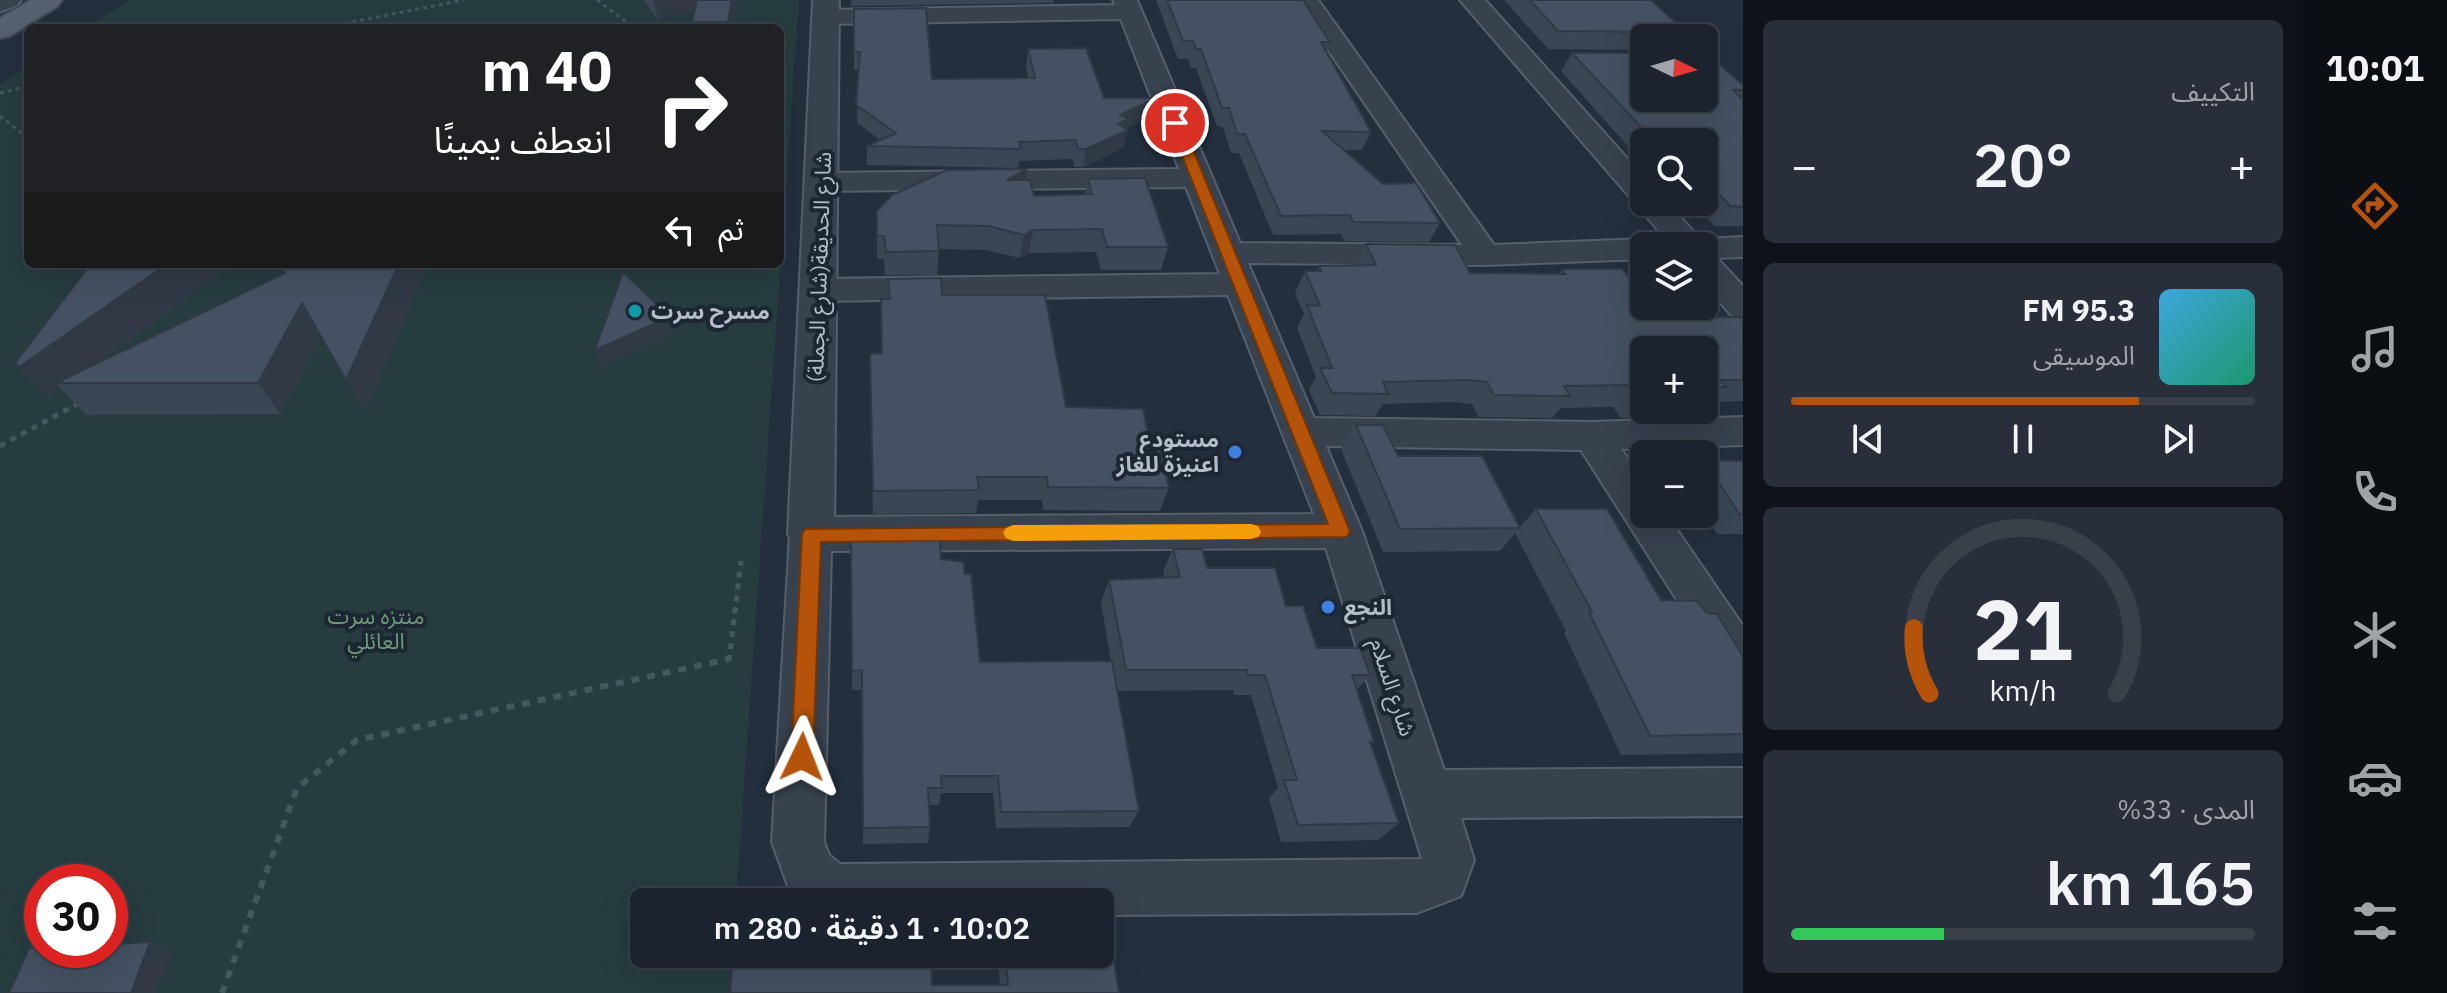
<!DOCTYPE html>
<html lang="ar">
<meta charset="utf-8">
<style>
body{margin:0;font-family:"IBM Plex Sans","Noto Sans Arabic",sans-serif;background:#282f3a;color:#f1f3f6;direction:rtl;height:100vh;display:flex;flex-direction:column;font-size:30px;white-space:nowrap}
*{box-sizing:border-box;margin:0}
p{font-size:26px;color:#a0a4aa}
.icon{flex:none;width:44px;height:44px;fill:none;stroke:currentColor;stroke-width:2;stroke-linecap:round;stroke-linejoin:round}
.map{position:relative;flex:1;overflow:hidden;direction:ltr}
.sheet{display:flex;flex-direction:column;gap:20px;padding:20px;background:#0f1319;width:560px}
.sheet>*{flex:none}
.top-card{position:absolute;left:24px;top:24px;width:760px;height:244px;border-radius:12px;box-shadow:0 8px 32px #0002,0 0 0 2px #39404a;direction:rtl;background:#202124;color:#fff;overflow:hidden}
.needle{width:52px;rotate:95deg}
.buttons{position:absolute;left:1630px;top:24px;display:grid;gap:16px}
.buttons a{display:grid;place-items:center;width:88px;height:88px;border-radius:12px;background:#1b232e;box-shadow:0 8px 32px #0002,0 0 0 2px #39404a;font-size:40px}
.speed{position:absolute;left:24px;top:864px;display:flex;gap:16px;font-size:40px;font-weight:700;text-align:center}
.speed>*{display:grid;place-content:center;width:104px;height:104px;border-radius:50%;background:#1b232e;box-shadow:0 8px 32px #0002,0 0 0 2px #39404a;line-height:1}
.speed .limit{border:12px solid #d22;background:#fff;color:#111}
.pin{position:absolute;display:grid;place-items:center;width:68px;height:68px;color:#fff;margin:-34px;border:4px solid #fff;border-radius:50%;box-shadow:0 2px 8px #0007}
.me{position:absolute;width:88px;margin:-44px;rotate:2deg;stroke-linejoin:round;filter:drop-shadow(0 0 6px #0008)}
.turn{display:flex;align-items:center;gap:28px;height:168px;padding:0 40px;font-size:36px}
.turn .icon{width:104px;height:104px;stroke-width:2.5}
.turn b{display:block;font-size:56px;line-height:68px}
.then{display:flex;align-items:center;height:76px;padding:0 40px;background:#0003;gap:16px;font-size:30px}
.big{font-size:60px;font-weight:600;line-height:1.1}
.sheet .tile{flex:1;display:flex;flex-direction:column;justify-content:center;gap:12px;min-width:0;padding:0 28px;border-radius:12px;background:#282f3a}
.sheet .dial{align-items:center;gap:0}
.dial svg{height:208px;overflow:visible;fill:none;stroke:#39404a;stroke-width:7;stroke-linecap:round;text-anchor:middle}
.dial text{fill:#f1f3f6;stroke:none}
.song{display:flex;align-items:center;gap:24px}
.cover{width:96px;height:96px;border-radius:12px;background:linear-gradient(135deg,hsl(200 70% 55%),hsl(160 70% 35%))}
.played{height:8px;border-radius:4px;background:linear-gradient(90deg,#b45309 75%,#39404a 75%)}
.keys{display:flex;justify-content:space-around;direction:ltr}
.heat{display:flex;justify-content:space-between;align-items:center;font-size:44px;direction:ltr}
.charge{height:12px;border-radius:6px;background:linear-gradient(90deg,#34c759 33%,#39404a 0)}
.trip{position:absolute;left:630px;top:888px;width:484px;height:80px;border-radius:12px;background:#1b232e;box-shadow:0 8px 32px #0002,0 0 0 2px #39404a;font-weight:600;line-height:80px;text-align:center;direction:rtl}
main{display:flex;flex:1;min-height:0}
.tab-bar{display:flex;flex-direction:column;width:144px;justify-content:space-around;align-items:center;background:#0b0e12;color:#a0a4aa}
.tab-bar .icon{width:56px;height:56px}
.tab-bar .active{color:#b45309}
.tab-bar b{font-size:36px;color:#f1f3f6}
.map>svg:first-child{display:block}
</style>
<main>
<nav class="tab-bar">
<b>10:01</b>
<svg class="icon active" aria-label="directions" viewBox="0 0 24 24"><path d="M12 3l9 9-9 9-9-9zM9 14v-3h6M13 9l2 2-2 2"/></svg>
<svg class="icon" aria-label="music" viewBox="0 0 24 24"><path d="M9 18V5l10-2v13"/><circle cx="6" cy="18" r="3"/><circle cx="16" cy="16" r="3"/></svg>
<svg class="icon" aria-label="phone" viewBox="0 0 24 24"><path d="M5 4h4l2 5-3 2q2 4 5 5l2-3 5 2v4C11 20 4 13 5 4z"/></svg>
<svg class="icon" aria-label="climate" viewBox="0 0 24 24"><path d="M12 3v18M4 7l16 10M4 17L20 7"/></svg>
<svg class="icon" aria-label="car" viewBox="0 0 24 24"><path d="M5 17H2v-5l4-1 3-4h7l3 4 3 1v5h-3M9 17h6M6 11h13"/><circle cx="7" cy="17" r="2"/><circle cx="17" cy="17" r="2"/></svg>
<svg class="icon" aria-label="filters" viewBox="0 0 24 24"><path d="M4 7h16M4 17h16"/><circle cx="9" cy="7" r="2"/><circle cx="15" cy="17" r="2"/></svg>
</nav>
<section class="sheet">
<div class="tile"><p>التكييف</p>
<div class="heat"><a>−</a><b class="big">20°</b><a>+</a></div>
</div>
<div class="tile">
<div class="song"><i class="cover"></i><div><b>95.3 FM</b><p>الموسيقى</p></div></div>
<div class="played"></div>
<div class="keys"><svg class="icon" aria-label="previous" viewBox="0 0 24 24"><path d="M18 5L8 12l10 7zM5 5v14"/></svg><svg class="icon" aria-label="pause" viewBox="0 0 24 24"><path d="M8 5v14M16 5v14"/></svg><svg class="icon" aria-label="next" viewBox="0 0 24 24"><path d="M6 5l10 7-10 7zM19 5v14"/></svg></div>
</div>
<div class="tile dial"><svg viewBox="0 0 100 80">
<path d="M14 69A42 42 0 1 1 86 69"/>
<path d="M14 69A42 42 0 0 1 8 44" stroke="#b45309"/>
<text x="50" y="56" font-size="32" font-weight="700">21</text>
<text x="50" y="72" font-size="11">km/h</text>
</svg></div>
<div class="tile"><p>المدى · 33%</p><b class="big">165 km</b><div class="charge"></div></div>
</section>
<div class="map">
<svg width="1743" height="993" viewBox="0 0 1743 993">
<rect width="100%" height="100%" fill="#242f3e"/>
<path fill="#263c3f" fill-rule="evenodd" d="M129,0h670l-63,902h-92v52h89l-3,39h-730v-909l28,-18v198h752v-236h-694zM42,882h68v68h-68z"/>
<g fill="none" stroke-linecap="round" stroke-linejoin="round">
<g stroke="#565f6c" stroke-width="4">
<path id="minor" d="M0,0h21l-4,5 -17,7z
M1113,0h24l103,243 222,2 -168,-245h24l176,245 150,-6 11,3 3,4h-14v13l-159,6 -237,-2 66,155 278,4 151,-5v28l-122,4 23,33v32h22l77,112v58l-16,-6 -146,-228 -255,-4 36,85 82,239 299,-2v48l-282,2 13,42 -13,36 -44,17 -317,2v-13h-295l-17,-16 -16,-44 18,-308 6,-12 15,-5 503,-3 -86,-219 -410,6 -12,-3 -5,-8 5,-8 12,-3 402,-5 -34,-87 -365,4 -10,-3 -5,-6 5,-6 10,-3 358,-4 -58,-150 -295,5 -9,-2 -3,-5 3,-5 9,-2 289,-5zM1326,548l96,311 -582,5 -11,-9 -5,-13 7,-291z
M1460,0h25l159,177v25h23l33,37 43,-2v20l-26,1 26,28v32l-12,-3 -27,-31v-38h-32z"/>
</g>
<g stroke="#565f6c" stroke-width="4">
<path id="tertiary" d="M813,0h26l-5,534 -7,13 -16,5 -16,-5 -7,-13z"/>
</g>
<g stroke="#414a57" stroke-width="4">
<path id="primary" d="M31,0h31l-4,6 -48,30 -10,2v-20z"/>
</g>
<path stroke="#44595c" stroke-width="3" stroke-dasharray="4 4" stroke-linecap="butt" d="M597,0l37,28
M321,28l143,-28
M0,93l28,-7
M0,116l28,22"/>
<path stroke="#44595c" stroke-width="5" stroke-dasharray="6 6" stroke-linecap="butt" d="M0,446l79,-43
M729,661l12,-100"/>
<path stroke="#44595c" stroke-width="6" stroke-dasharray="8 8" stroke-linecap="butt" d="M222,993l75,-205 60,-48 372,-81"/>
<use href="#minor" fill="#38414e" fill-rule="evenodd"/>
<use href="#tertiary" fill="#38414e" fill-rule="evenodd"/>
<use href="#primary" fill="#56606e" fill-rule="evenodd"/>
</g>
<path fill="#3b4654" d="M643,0h95l-4,28h-41l-1,-6 2,-10 -36,8z
M851,0h203l-1,3 -202,3z
M1156,0h147l27,42 -3,10 44,80 -9,18h-18l39,34 57,39 -11,19 -85,-1 -3,-7 -68,1 -34,-82h-8l-8,-26 -6,-1 -21,-58h-5l-3,-9h-10z
M1504,0h147l24,22 12,6 -3,5 5,5h-45v12l-96,-1z
M854,9l78,70 96,-1 -2,-11 2,-18 76,49h53l-4,18 -27,12 -3,20 -40,19h-8l-3,-8 -53,2 -1,7 -151,-3v-19l13,-6 -23,-17 2,-53h-5z
M1572,53l171,32 -1,14 1,1v126h-29l-20,-24h10v-60h-60v19h-3l-80,-90z
M1088,179l80,68 -7,23h-60l-5,-18 -67,1 -9,5 -35,-8 -46,-1 -2,26h-52l-1,-16h-7v-48l149,-31 8,16 51,-2z
M1366,244l104,29 89,1 3,-5 98,49 83,-1v84l-32,1 -7,7v-59h-60v60h18l-7,7 -34,1 -8,-11 -52,1 -9,10 -74,-1 -6,-13 -20,-2 -69,2 -8,12 -55,-1 -11,-25 7,-13 -19,-49 7,-14 -9,-21 10,-22h11l3,-5 37,-1z
M91,264h143l-138,100 332,-100 -63,147 -44,-75 -41,78 -194,1 -25,-26 -12,9 -34,-35z
M888,279l54,16 124,112 84,37 20,7 -6,16 5,21 -9,23 -117,-1 -1,-10h-64l-2,13 -103,1 -3,-136 11,-25 7,-54z
M1356,425l42,31 122,71 16,-18 125,91 82,56v97l-122,2 -57,-122 2,-2 -51,-98 -15,18 -117,1 -42,-103z
M1704,460l39,1v73h-26l-13,-21z
M1173,549l34,19 79,38 31,42 53,27 -13,15 17,52 -3,3 28,78 -21,17 -97,2 -12,-44 9,-10 -27,-93h-17l-1,-5 -116,1 22,120 -10,16 -133,1 -3,-35h-52l-2,12h-10l1,22 -2,16 -65,1 -1,-154h-10v-19l89,-112 23,15 16,88 131,-1 -10,-59 8,-22 56,-2 -2,-7z
M997,954h103l19,39h-389l202,-8h68z"/>
<path fill="#303945" d="M654,0h46l2,11 -44,9z
M732,0h6l-4,28h-5l-1,-6z
M1157,98l-4,18 -27,12v3l2,-1 -5,18 -40,19 3,-18 34,-34z
M1027,169l-3,23 -17,-12z
M1033,230l-4,23 -9,5 4,-23z
M167,264h67l-165,119h-13l5,6 -12,9 -30,-31z
M399,264h29l-63,147 -19,-31z
M302,303l19,32 -41,79 -22,-31z
M670,317l4,17 -74,33 -5,-17z
M150,942l22,9 -16,42h-25z"/>
<path fill="#455162" stroke="#303945" stroke-width="2" d="M697,0h35l-4,22h-36z
M1167,0h136l27,42h-9l50,90 -49,-1 61,53 33,-1 24,40 -87,-1 -3,-7 -69,1 -36,-82h-8l-8,-26h-7l-21,-59h-5l-3,-8h-10z
M1530,0h121l24,22 12,6h-9l11,10h-31v-6l-100,-1z
M926,8l6,71 103,-1 -7,-29 58,-1 18,50h53l-37,17 8,4 -10,5 10,6 -42,19h-8l-2,-9 -57,2 2,7 -154,-3 29,-13 -40,-28 4,-53h-6v-43z
M1704,51l39,34v5h-10l10,10v107l-13,-1 -26,-29v-35h-49l-83,-89h72v45h60z
M1027,169l-20,11h23l4,16 58,-2 -4,-15 57,-1 23,69h-61l-5,-18 -69,1 -9,5 -36,-9 -51,-1 2,26 -53,1 -2,-16h-7v-25l15,-16 55,-25z
M1366,244l89,1 15,28 95,1 -3,-5h60l22,28v9h7l9,12 83,-1v63h-23l6,7h-22v-37h-60v46h-3l-8,-11 -69,1 6,10 -76,-1 -7,-13 -19,-2 -85,2 5,12 -56,-1 -12,-25h12l-25,-63 13,1 -15,-35h16l-2,-5 57,-1z
M91,264h76l-148,103 -4,-4z
M280,264h119l-53,116 -44,-77 -44,80h-202l229,-110z
M623,272l47,45 -75,33z
M941,278l1,17h103l21,112 77,2 7,35 20,7 -6,13 5,24 -121,-1 -1,-10h-70l2,13 -106,1 -3,-137 12,-1 -1,-54h9l-2,-20z
M1356,425h27l15,31h84l38,72 -120,1z
M1704,460l39,1v54h-3z
M1536,509h71l54,91 36,1 10,12 10,1 26,42v78l-93,2 -61,-124h3z
M939,531l2,28 23,3v12h7l9,88 132,-1 27,150 -138,1 -3,-36h-57l1,12h-14l2,39 -67,1 -1,-158 -10,1 -1,-132h24l-1,-7z
M1173,549h29l5,19h68l11,38h17l14,42h43l10,27h-18l22,67h-4l29,81 -101,2 -14,-45h13l-32,-105h-17l-1,-5h-121l-17,-90 71,-3z
M1100,916h7l12,77h-389l3,-39h198l1,31h76l-3,-31h95z
M150,942l-19,51h-122l20,-45h13v2h68v-6z"/>
<path fill="#b45309" stroke="#753606" stroke-width="2" d="M1175,119l7,4 168,408 -3,6 -526,5 -8,215 -3,7 -8,3 -8,-3 -3,-7 11,-223 3,-5 523,-5 -159,-401z"/>
<path fill="#f59e0b" d="M1251,524l7,2 3,6 -3,5 -7,2 -238,2 -7,-3 -3,-5 3,-5 7,-3z"/>
<circle fill="#0f9aa8" stroke="#1d2633" stroke-width="3" cx="635" cy="311" r="8"/>
<g fill="#3f7fe0" stroke="#1d2633" stroke-width="3">
<circle cx="1235" cy="452" r="8"/>
<circle cx="1328" cy="607" r="8"/>
</g>
<g text-anchor="middle" stroke-width="8" stroke-linejoin="round" paint-order="stroke">
<g font-size="22" fill="#b4bcc9" stroke="#1d2633">
<text transform="translate(819 267) rotate(-88)" y="8">شارع الحديقة(شارع الجملة)</text>
<text transform="translate(1393 687) rotate(72)" y="8">شارع السلام</text>
</g>
<g font-size="22" font-weight="bold" fill="#b4bcc9" stroke="#1d2633" text-anchor="start">
<text x="651" y="319">مسرح سرت</text>
<text x="1219" y="447" text-anchor="end">مستودع<tspan x="1219" dy="25">اعنيزة للغاز</tspan></text>
<text x="1344" y="615">النجع</text>
</g>
<g font-size="22" fill="#6b9a76" stroke="#1d2633">
<text x="376" y="624">منتزه سرت<tspan x="376" dy="25">العائلي</tspan></text>
</g>
</g>
</svg>
<div class="buttons">
<a><svg class="needle" viewBox="-14 -14 28 28"><path d="M0-13l5 13h-10z" fill="#e53935"/><path d="M0 13l5-13h-10z" fill="#a0a4aa"/></svg></a>
<a><svg class="icon" aria-label="search" viewBox="0 0 24 24"><circle cx="10" cy="10" r="6"/><path d="M15 15l6 6"/></svg></a>
<a><svg class="icon" aria-label="layers" viewBox="0 0 24 24"><path d="M12 4l9 5-9 5-9-5zM3 14l9 5 9-5"/></svg></a>
<a>+</a>
<a>−</a>
</div>
<div class="speed"><div class="limit">30</div></div>
<div class="pin" style="left:1175px;top:123px;background:#d93025"><svg class="icon" aria-label="arrive" viewBox="0 0 24 24"><path d="M6 21V4h12l-3 4 3 4H6"/></svg></div>
<svg class="me" style="left:802px;top:757px" viewBox="-20 -20 40 40"><path d="M0-17L14 15 0 8-14 15z" fill="#b45309" stroke="#fff" stroke-width="4"/></svg>
<div class="trip">10:02 · 1 دقيقة · 280 m</div>
<div class="top-card">
<div class="turn"><svg class="icon" aria-label="right" viewBox="0 0 24 24"><path d="M7 20v-9h11M14 6l5 5-5 5"/></svg><div><b>40 m</b>انعطف يمينًا</div></div>
<div class="then">ثم<svg class="icon" aria-label="left" viewBox="0 0 24 24"><path d="M17 20v-9H6M10 6l-5 5 5 5"/></svg></div>
</div>
</div>
</main>
